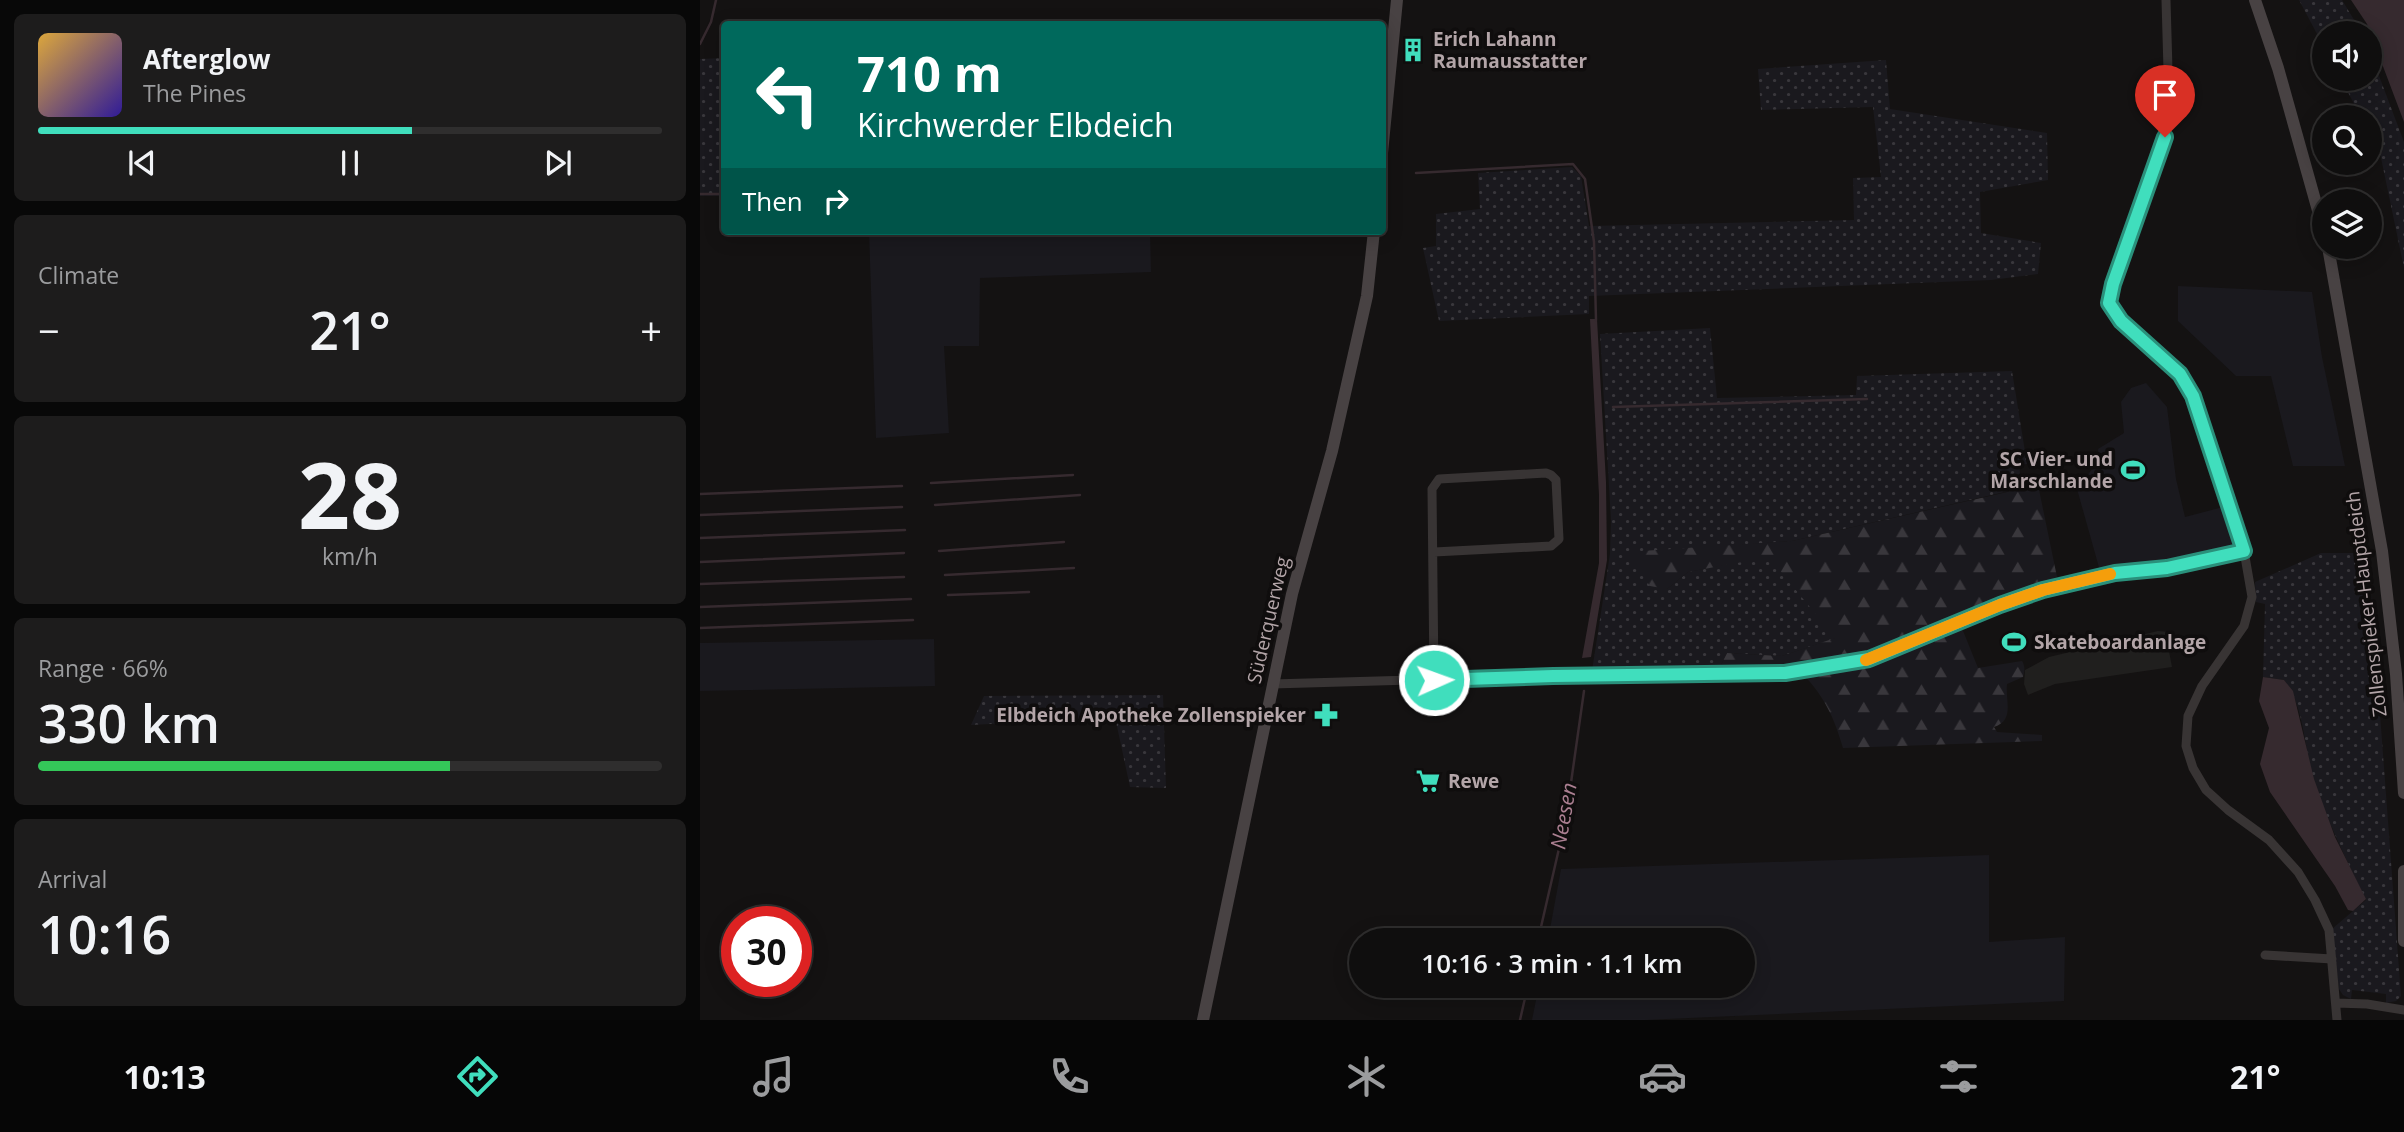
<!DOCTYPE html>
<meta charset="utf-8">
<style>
body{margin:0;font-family:"Open Sans",sans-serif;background:#1d1c1c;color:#f1f3f6;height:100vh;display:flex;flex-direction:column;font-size:26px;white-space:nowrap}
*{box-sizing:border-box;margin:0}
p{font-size:23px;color:#9b9c9e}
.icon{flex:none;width:38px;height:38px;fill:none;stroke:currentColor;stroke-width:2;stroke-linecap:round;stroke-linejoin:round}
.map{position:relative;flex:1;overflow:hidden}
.side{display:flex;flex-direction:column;gap:14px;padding:14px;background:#080808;width:700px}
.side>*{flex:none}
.guide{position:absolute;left:21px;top:21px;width:665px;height:214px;border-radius:7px;box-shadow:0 4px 18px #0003,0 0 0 2px #2f2e2e;background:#00695c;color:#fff;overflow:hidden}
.tools{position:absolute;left:1612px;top:21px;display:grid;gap:14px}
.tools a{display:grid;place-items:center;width:70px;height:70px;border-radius:50%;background:#0f0e0e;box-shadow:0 4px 18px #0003,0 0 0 2px #2f2e2e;font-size:35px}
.speed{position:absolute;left:21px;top:906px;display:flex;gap:14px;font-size:35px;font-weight:700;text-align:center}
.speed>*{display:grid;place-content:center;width:91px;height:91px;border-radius:50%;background:#0f0e0e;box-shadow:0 4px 18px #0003,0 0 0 2px #2f2e2e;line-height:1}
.speed .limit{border:10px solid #d22;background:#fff;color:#111}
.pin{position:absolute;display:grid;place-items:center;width:60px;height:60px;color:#fff;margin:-72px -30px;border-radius:50% 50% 50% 0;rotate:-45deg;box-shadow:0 0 7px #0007}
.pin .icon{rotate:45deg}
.me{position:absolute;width:77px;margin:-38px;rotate:88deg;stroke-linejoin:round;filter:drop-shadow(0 0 5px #0008)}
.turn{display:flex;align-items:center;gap:24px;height:147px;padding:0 21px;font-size:32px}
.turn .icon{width:91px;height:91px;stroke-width:2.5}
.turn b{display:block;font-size:49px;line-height:60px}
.then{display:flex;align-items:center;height:66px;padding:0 21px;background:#0003;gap:14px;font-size:26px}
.big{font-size:52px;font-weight:600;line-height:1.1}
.side .widget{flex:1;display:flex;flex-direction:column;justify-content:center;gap:10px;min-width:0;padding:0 24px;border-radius:10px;background:#1d1c1c}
.side .dial{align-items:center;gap:0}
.dial b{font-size:91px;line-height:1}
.song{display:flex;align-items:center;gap:21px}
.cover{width:84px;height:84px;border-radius:10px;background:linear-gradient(135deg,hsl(40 70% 55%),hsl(250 70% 35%))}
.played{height:7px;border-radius:4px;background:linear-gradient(90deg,#40debd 60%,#2f2e2e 60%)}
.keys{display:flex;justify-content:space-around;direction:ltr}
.heat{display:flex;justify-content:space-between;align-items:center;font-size:38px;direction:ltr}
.charge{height:10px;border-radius:5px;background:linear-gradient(90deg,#34c759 66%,#2f2e2e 0)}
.trip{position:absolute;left:649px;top:928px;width:406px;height:70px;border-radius:35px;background:#0f0e0e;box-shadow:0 4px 18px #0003,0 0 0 2px #2f2e2e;font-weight:600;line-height:70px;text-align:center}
.dock{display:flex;height:112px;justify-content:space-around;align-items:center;background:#060606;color:#9b9c9e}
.dock .icon{width:49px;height:49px}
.dock .active{color:#40debd}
.dock b{font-size:32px;color:#f1f3f6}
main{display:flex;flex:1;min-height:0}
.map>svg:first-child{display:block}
</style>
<main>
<section class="side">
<div class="widget">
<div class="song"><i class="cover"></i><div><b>Afterglow</b><p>The Pines</p></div></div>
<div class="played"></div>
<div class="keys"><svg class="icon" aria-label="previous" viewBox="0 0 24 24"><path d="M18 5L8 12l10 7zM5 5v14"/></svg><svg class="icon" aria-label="pause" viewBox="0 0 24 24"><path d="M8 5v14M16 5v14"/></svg><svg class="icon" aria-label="next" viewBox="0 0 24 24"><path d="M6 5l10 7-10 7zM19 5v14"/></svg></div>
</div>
<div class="widget"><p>Climate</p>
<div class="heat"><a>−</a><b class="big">21°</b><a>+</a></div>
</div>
<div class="widget dial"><b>28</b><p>km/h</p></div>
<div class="widget"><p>Range · 66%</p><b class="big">330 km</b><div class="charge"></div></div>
<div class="widget"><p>Arrival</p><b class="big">10:16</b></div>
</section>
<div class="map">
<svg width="1704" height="1020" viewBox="0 0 1704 1020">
<defs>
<pattern id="grass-dots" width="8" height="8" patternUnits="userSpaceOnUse" patternTransform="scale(1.75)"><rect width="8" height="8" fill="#1a191e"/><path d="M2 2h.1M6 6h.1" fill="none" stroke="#39373c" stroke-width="1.8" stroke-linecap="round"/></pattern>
<pattern id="forest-firs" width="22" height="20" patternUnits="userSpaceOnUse" patternTransform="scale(1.75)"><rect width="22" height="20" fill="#1a191e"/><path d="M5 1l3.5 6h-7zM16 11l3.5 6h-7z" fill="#39373c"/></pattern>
</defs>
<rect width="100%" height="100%" fill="#141212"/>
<path fill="#201f1e" d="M1458,631l11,1 -1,14 4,21 -117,17 -27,11 -4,-11 1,-14 24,-13z"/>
<path fill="url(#grass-dots)" d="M1599,0h43l20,33h-38v14z
M1670,52l34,90v126l-24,-115 -10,-20v-16h-9l-20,-38h29z
M24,58v138h-24v-137z
M1186,60l4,49 157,24 1,47 -68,12 1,41 60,10 -3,31 -47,6 -402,16v18l-150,7 -16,-73 13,-2v-32l44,-5 -2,-36 94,-6 9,9 8,50 265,-6 -1,-42 28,-1 -8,-70 -112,3 -3,-41z
M1010,328l7,70 139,-3 1,-19 155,-5 15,93 -8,1 3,23 -230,53 -164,12 39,36 21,-17 81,-16 67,82 -54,18 -55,-3 -8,16 -127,2 18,-117 1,-34 -11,-186z
M1621,553h47l33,443 -5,5 -10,2v-9l-34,-4 -1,9 -8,-4 -4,-6 -7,-60 34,-29c-19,-39 -38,-77 -52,-118 -10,-34 -9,-74 -30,-102l-21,-3 2,-73 -9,-2 -1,-20z
M463,695l3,93 -36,-1 -15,-70 -144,8 13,-29z"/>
<path fill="url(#forest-firs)" d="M1338,485l19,92 -58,22 -133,58 -80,12h-67l8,-16 55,3 53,-18 -66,-81 -81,15 -21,17 -17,-3 -23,-34 165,-11z
M1261,626l17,42 44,-7c3,5 3,10 1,16l-16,7c-2,17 8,36 -13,43l3,5 45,3v6l-199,7c-9,-31 -18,-50 -40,-74l68,-11z"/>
<path fill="#1a191e" d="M169,231h281l1,41 -171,6 -1,68h-35l5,87 -73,5z
M1478,286l134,6 10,65 23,109h-52l-22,-90h-35l-58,-55z
M1446,383l21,24 9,72 9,38 38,-10 12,27v9c-13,16 -80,18 -102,21 -12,1 -22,4 -33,7l-23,-82 22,-29 -1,-11 26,-16 -3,-31 10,-14z
M234,639l1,47 -235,5v-48z
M1289,855v87l76,-5 -1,64 -419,19h-113l7,-35h204v-45h-195l13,-71z"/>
<path fill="#362a2f" d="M1651,0h53v122l-37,-98z
M890,319h7l9,163 1,78 -16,97 -9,1 17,-95v-68z
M1563,677l21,3 9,11 21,88 21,58 31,62 -13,12 -5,-1 -13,-24 -65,-94 -10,-28 9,-36 -10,-27z"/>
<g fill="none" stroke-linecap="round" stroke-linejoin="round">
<path stroke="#362a2f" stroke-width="2.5" d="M0,44l11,-22 5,-22
M716,173l157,-9 12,15 9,63 2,78
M0,194h24
M913,407l254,-8
M231,483l142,-8
M0,494l202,-8
M235,505l145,-10
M0,515l202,-8
M0,538l205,-8
M239,551l125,-9
M0,562l204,-9
M245,575l129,-7
M0,584l204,-7
M248,595l81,-3
M0,607l211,-8
M0,628l213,-8
M838,940l28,-122 18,-127
M820,1020l8,-35"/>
<path stroke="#383434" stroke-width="9" d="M1466,0l2,70 -3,67 -52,147 -4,19 12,18 59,53 13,22 51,155 8,46 -8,29 -42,60 -14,30 -2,30 7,22 13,22 22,20 41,30 29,32 17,28 14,30 8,90
M734,680l-2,-191 7,-10 107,-6 5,2 5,5 3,59 -8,7 -117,6
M572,684l281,-8 232,-3 84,-14 131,-54 43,-15 83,-19 41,-3 77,-17
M1565,955l67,4
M1636,1003l31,1 37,6"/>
<path stroke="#484243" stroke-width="12" d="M1555,0l23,68 46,164
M682,153l15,-153
M1628,247l54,304 14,123 8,119
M1704,871v70
M503,1020l89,-426 40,-143 35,-155 7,-65"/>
</g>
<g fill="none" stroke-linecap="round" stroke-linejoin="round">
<g stroke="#2a907b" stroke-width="18">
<path id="route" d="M734,680l119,-4 232,-3 84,-14 131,-54 43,-15 72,-17 52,-5 77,-17 -51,-155 -13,-22 -59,-53 -12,-18 4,-19 52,-147"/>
</g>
<use href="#route" stroke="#40debd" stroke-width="12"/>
<path stroke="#f59e0b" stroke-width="12" d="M1166,660l134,-55 43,-15 67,-16"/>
</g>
<defs>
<g id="building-bare" transform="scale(1.89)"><path d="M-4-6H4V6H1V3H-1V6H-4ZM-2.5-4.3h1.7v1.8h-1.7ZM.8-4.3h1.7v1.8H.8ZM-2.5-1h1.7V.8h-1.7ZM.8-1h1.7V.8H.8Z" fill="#40debd" stroke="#0f0d0d" stroke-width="2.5" paint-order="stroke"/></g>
<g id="stadium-bare" transform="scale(1.89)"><path d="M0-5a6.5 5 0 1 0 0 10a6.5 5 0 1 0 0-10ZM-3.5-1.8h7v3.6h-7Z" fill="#40debd" stroke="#0f0d0d" stroke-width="2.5" paint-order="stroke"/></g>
<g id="pharmacy-bare" transform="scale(1.89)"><path d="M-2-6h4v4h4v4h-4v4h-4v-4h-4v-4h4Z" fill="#40debd" stroke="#0f0d0d" stroke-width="2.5" paint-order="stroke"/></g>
<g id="supermarket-bare" transform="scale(1.89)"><path d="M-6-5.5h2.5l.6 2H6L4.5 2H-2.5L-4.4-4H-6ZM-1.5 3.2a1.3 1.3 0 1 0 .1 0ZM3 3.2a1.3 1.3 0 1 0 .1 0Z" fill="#40debd" stroke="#0f0d0d" stroke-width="2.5" paint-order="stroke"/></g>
</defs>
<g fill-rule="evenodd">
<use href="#building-bare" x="713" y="50"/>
<use href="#stadium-bare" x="1433" y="470"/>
<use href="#stadium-bare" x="1314" y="642"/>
<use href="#pharmacy-bare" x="626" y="715"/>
<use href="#supermarket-bare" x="728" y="781"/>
</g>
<g text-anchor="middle" stroke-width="7" stroke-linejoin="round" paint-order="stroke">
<g font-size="19" font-weight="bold" fill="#b3a5a8" stroke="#0f0d0d" text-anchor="start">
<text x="733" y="46">Erich Lahann<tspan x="733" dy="22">Raumausstatter</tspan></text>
<text x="1413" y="466" text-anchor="end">SC Vier- und<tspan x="1413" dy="22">Marschlande</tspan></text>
<text x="1334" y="649">Skateboardanlage</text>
<text x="606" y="722" text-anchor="end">Elbdeich Apotheke Zollenspieker</text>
<text x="748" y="788">Rewe</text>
</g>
<g font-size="19" fill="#b3a5a8" stroke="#0f0d0d">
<text transform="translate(1666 604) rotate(-97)" y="7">Zollenspieker-Hauptdeich</text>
<text transform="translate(568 620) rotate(-77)" y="7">Süderquerweg</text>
</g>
<g font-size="21" font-style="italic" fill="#ab7f91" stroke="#0f0d0d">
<text transform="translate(864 816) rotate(-80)" y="7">Neesen</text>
</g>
</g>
</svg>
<div class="tools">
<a><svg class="icon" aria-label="sound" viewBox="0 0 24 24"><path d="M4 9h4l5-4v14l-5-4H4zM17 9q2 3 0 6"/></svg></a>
<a><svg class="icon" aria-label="search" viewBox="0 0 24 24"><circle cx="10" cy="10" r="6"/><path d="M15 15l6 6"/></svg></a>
<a><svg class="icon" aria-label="layers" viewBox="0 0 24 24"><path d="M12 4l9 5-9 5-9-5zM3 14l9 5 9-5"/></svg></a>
</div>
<div class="speed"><div class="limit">30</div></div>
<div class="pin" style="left:1465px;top:137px;background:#d93025"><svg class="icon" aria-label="arrive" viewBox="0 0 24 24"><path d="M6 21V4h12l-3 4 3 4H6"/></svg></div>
<svg class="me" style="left:734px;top:680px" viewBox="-20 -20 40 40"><circle r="17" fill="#40debd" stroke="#fff" stroke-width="3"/><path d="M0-11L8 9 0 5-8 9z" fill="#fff"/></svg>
<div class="trip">10:16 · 3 min · 1.1 km</div>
<div class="guide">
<div class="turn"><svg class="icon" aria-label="left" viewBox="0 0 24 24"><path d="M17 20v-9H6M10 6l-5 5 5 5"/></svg><div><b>710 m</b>Kirchwerder Elbdeich</div></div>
<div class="then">Then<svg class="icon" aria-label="right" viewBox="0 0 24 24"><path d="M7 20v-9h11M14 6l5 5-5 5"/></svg></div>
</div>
</div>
</main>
<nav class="dock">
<b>10:13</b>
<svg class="icon active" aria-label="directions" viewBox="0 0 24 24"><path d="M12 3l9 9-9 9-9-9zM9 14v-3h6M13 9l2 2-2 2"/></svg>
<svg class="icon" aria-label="music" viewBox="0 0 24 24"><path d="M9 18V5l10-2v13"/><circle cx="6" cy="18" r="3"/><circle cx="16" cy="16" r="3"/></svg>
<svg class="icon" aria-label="phone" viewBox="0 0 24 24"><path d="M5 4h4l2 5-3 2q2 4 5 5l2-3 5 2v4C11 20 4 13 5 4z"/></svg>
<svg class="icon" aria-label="climate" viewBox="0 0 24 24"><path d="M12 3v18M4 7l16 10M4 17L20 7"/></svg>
<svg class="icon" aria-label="car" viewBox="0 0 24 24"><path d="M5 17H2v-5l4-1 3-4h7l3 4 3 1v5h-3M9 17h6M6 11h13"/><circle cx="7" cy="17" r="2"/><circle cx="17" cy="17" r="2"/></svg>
<svg class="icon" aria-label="filters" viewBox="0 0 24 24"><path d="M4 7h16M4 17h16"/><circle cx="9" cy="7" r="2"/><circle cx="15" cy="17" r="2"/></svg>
<b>21°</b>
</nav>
